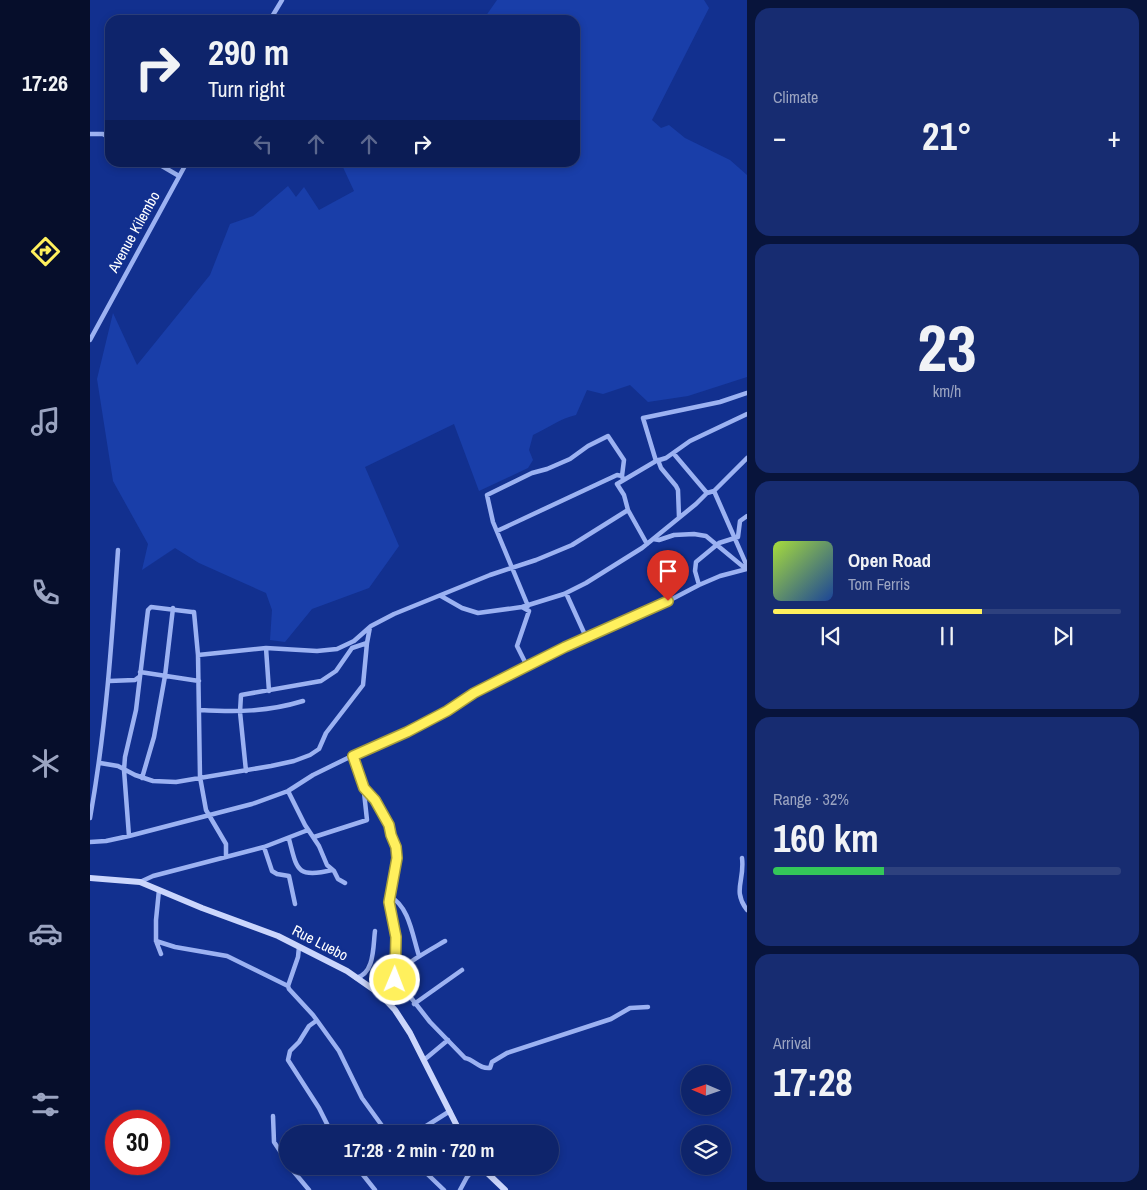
<!DOCTYPE html>
<meta charset="utf-8">
<style>
body{margin:0;font-family:"Archivo Narrow",sans-serif;background:#172c71;color:#f1f3f6;height:100vh;display:flex;flex-direction:column;font-size:19px;white-space:nowrap}
*{box-sizing:border-box;margin:0}
p{font-size:16px;color:#9ba4c1}
.icon{flex:none;width:28px;height:28px;fill:none;stroke:currentColor;stroke-width:2;stroke-linecap:round;stroke-linejoin:round}
.map{position:relative;flex:1;overflow:hidden}
.sheet{display:flex;flex-direction:column;gap:8px;padding:8px;background:#08143b;width:400px}
.sheet>*{flex:none}
.banner{position:absolute;left:15px;top:15px;width:475px;height:152px;border-radius:15px;box-shadow:0 2px 8px #0003,0 0 0 1px #2e417e;background:#0e246b;color:#f1f3f6;overflow:hidden}
.needle{width:32px;rotate:272deg}
.buttons{position:absolute;left:591px;top:1065px;display:grid;gap:10px}
.buttons a{display:grid;place-items:center;width:50px;height:50px;border-radius:50%;background:#0e246b;box-shadow:0 2px 8px #0003,0 0 0 1px #2e417e;font-size:25px}
.speed{position:absolute;left:15px;top:1110px;display:flex;gap:10px;font-size:25px;font-weight:700;text-align:center}
.speed>*{display:grid;place-content:center;width:65px;height:65px;border-radius:50%;background:#0e246b;box-shadow:0 2px 8px #0003,0 0 0 1px #2e417e;line-height:1}
.speed .limit{border:8px solid #d22;background:#fff;color:#111}
.pin{position:absolute;display:grid;place-items:center;width:42px;height:42px;color:#fff;margin:-51px -21px;border-radius:50% 50% 50% 0;rotate:-45deg;box-shadow:0 0 5px #0007}
.pin .icon{rotate:45deg}
.me{position:absolute;width:55px;margin:-28px;rotate:1deg;stroke-linejoin:round;filter:drop-shadow(0 0 4px #0008)}
.turn{display:flex;align-items:center;gap:18px;height:105px;padding:0 20px;font-size:22px}
.turn .icon{width:65px;height:65px;stroke-width:2.5}
.turn b{display:block;font-size:35px;line-height:42px}
.lanes{display:flex;align-items:center;height:48px;padding:0 20px;background:#0003;justify-content:center;gap:25px;direction:ltr}
.lanes .off{opacity:.35}
.big{font-size:38px;font-weight:700;line-height:1.1}
.sheet .card{flex:1;display:flex;flex-direction:column;justify-content:center;gap:8px;min-width:0;padding:0 18px;border-radius:15px;background:#172c71}
.sheet .dial{align-items:center;gap:0}
.dial b{font-size:65px;line-height:1}
.song{display:flex;align-items:center;gap:15px}
.cover{width:60px;height:60px;border-radius:8px;background:linear-gradient(135deg,hsl(80 70% 55%),hsl(220 70% 35%))}
.played{height:5px;border-radius:2px;background:linear-gradient(90deg,#fff05d 60%,#2e417e 60%)}
.keys{display:flex;justify-content:space-around;direction:ltr}
.heat{display:flex;justify-content:space-between;align-items:center;font-size:28px;direction:ltr}
.charge{height:8px;border-radius:4px;background:linear-gradient(90deg,#34c759 32%,#2e417e 0)}
.trip{position:absolute;left:189px;top:1125px;width:280px;height:50px;border-radius:25px;background:#0e246b;box-shadow:0 2px 8px #0003,0 0 0 1px #2e417e;font-weight:700;line-height:50px;text-align:center}
main{display:flex;flex:1;min-height:0}
.tabs{display:flex;flex-direction:column;width:90px;justify-content:space-around;align-items:center;background:#060e2b;color:#9ba4c1}
.tabs .icon{width:35px;height:35px}
.tabs .selected{color:#fff05d}
.tabs b{font-size:22px;color:#f1f3f6}
.map>svg:first-child{display:block}
</style>
<main>
<nav class="tabs">
<b>17:26</b>
<svg class="icon selected" aria-label="directions" viewBox="0 0 24 24"><path d="M12 3l9 9-9 9-9-9zM9 14v-3h6M13 9l2 2-2 2"/></svg>
<svg class="icon" aria-label="music" viewBox="0 0 24 24"><path d="M9 18V5l10-2v13"/><circle cx="6" cy="18" r="3"/><circle cx="16" cy="16" r="3"/></svg>
<svg class="icon" aria-label="phone" viewBox="0 0 24 24"><path d="M5 4h4l2 5-3 2q2 4 5 5l2-3 5 2v4C11 20 4 13 5 4z"/></svg>
<svg class="icon" aria-label="climate" viewBox="0 0 24 24"><path d="M12 3v18M4 7l16 10M4 17L20 7"/></svg>
<svg class="icon" aria-label="car" viewBox="0 0 24 24"><path d="M5 17H2v-5l4-1 3-4h7l3 4 3 1v5h-3M9 17h6M6 11h13"/><circle cx="7" cy="17" r="2"/><circle cx="17" cy="17" r="2"/></svg>
<svg class="icon" aria-label="filters" viewBox="0 0 24 24"><path d="M4 7h16M4 17h16"/><circle cx="9" cy="7" r="2"/><circle cx="15" cy="17" r="2"/></svg>
</nav>
<div class="map">
<svg width="657" height="1190" viewBox="0 0 657 1190">
<rect width="100%" height="100%" fill="#12308f"/>
<path fill="#193ea9" d="M407,0h207l5,8 -57,112 9,8 8,-3 16,13 45,22 17,15v202l-59,19 -40,6 -18,-17 -27,9 -16,-4 -11,25c-17,4 -28,13 -43,20l-4,15 4,10 -5,8 -49,23 -25,-67 -89,43 34,79 -30,42 -57,21 -27,33 -15,-2 2,-30 -6,-17 -67,-30 -24,-15 -33,22 6,-26 -35,-63 -16,-102 16,-66 24,52 73,-90 20,-51 23,-8 35,-30 8,11 8,-10 15,23 35,-19 -13,-28 234,-1v-142h-92z"/>
<g fill="none" stroke-linecap="round" stroke-linejoin="round">
<path stroke="#9cb2f2" stroke-width="4.5" d="M180,20l12,-20
M0,134h13l7,4
M65,162l24,14
M0,340l97,-178
M584,454l33,39
M568,460l3,8 15,18 2,4 1,27
M566,461l-13,-43 77,-16 27,-9
M624,491l33,75
M407,531l120,-56 5,1 1,3
M563,539l6,1 15,-5 20,-1 12,2 40,33
M557,544l-19,-34 -4,-15 -7,-11 39,-23 10,-3 24,-17 57,-27
M609,585l-4,-14 1,-9 23,-19 19,-6 2,-16 7,-5
M476,593l20,44
M351,596l21,12 16,5 44,-6 42,-13 22,-11 56,-35 54,-44 11,-11 7,-2 33,-33
M438,606l-35,-84 -6,-27 45,-22 15,-4 23,-10 18,-13 20,-10 16,24 -2,16
M432,607l7,4 -12,35 10,20
M176,648l3,43
M108,655l68,-7 51,3 20,-2 17,-8 17,-15 23,-12 96,-39 46,-15 36,-15 56,-35
M50,672l59,9
M19,681l26,-1 4,-3
M110,710c37,2 67,2 103,-9
M10,763l18,3 17,9 18,6 23,1 95,-16 23,-5 16,-6 9,-6 7,-16 37,-48 4,-42 3,-16
M156,771l-6,-59 1,-17 80,-14 15,-10 16,-23 15,-5
M52,778l12,-41 11,-61 8,-68
M274,788c15,12 34,52 33,71 -1,14 -8,28 -8,42 0,12 6,23 7,34 1,16 -3,31 0,47l9,8 25,32 35,36c10,2 14,11 25,10l2,-6 15,-9 104,-34 19,-11 18,-1
M198,791l17,34 14,21 8,19 7,6 4,8 7,4
M0,818c16,-89 22,-178 28,-268
M39,836l-5,-66 1,-13 11,-47 12,-100 3,-3 41,5h2l4,43 2,122 6,33 20,34v13
M224,837l53,-17 -4,-37 -10,-27
M199,839c8,30 7,40 43,31
M0,842l16,-1 23,-5 123,-32 36,-13 25,-16 49,-24 45,-19 40,-21 27,-18 91,-46 88,-38 46,-24 21,-9 27,-7
M174,847l8,24 5,3 12,2 6,28
M652,858c3,23 -10,32 5,52
M50,882l13,-6 111,-29 44,-17
M69,890l-3,30v21l5,13
M300,897c19,8 23,41 29,59
M66,941l19,6 52,9 61,30
M209,947l-1,10 -10,29 1,3 24,26 26,36 23,47 26,36
M266,978c19,-4 17,-33 19,-47
M290,994c5,-6 10,-13 15,-19 14,-14 33,-24 50,-34
M324,1004l48,-34
M226,1021l-7,5 -10,16 -9,9 -2,9 31,48 13,26
M334,1060l24,-20
M183,1116l1,26 14,21
M319,1131l14,-3 27,-17
M199,1166l20,24
M266,1166l19,24
M329,1166l25,24
M370,1190l7,-13 9,-11"/>
<path stroke="#cbd6fc" stroke-width="6" d="M0,878l50,4 62,26 76,28 69,35 33,23 15,16 15,23 51,101
M390,1166l25,24"/>
</g>
<g fill="none" stroke-linecap="round" stroke-linejoin="round">
<g stroke="#a69c3c" stroke-width="12">
<path id="route" d="M305,980l1,-43 -7,-35 8,-44 -1,-11 -5,-12 -2,-10 -14,-25 -11,-12 -11,-32 54,-24 40,-21 27,-18 91,-46 103,-46"/>
</g>
<use href="#route" stroke="#fff05d" stroke-width="9"/>
</g>
<g text-anchor="middle" stroke-width="5" stroke-linejoin="round" paint-order="stroke">
<g font-size="15" fill="#fff" stroke="#12308f">
<text transform="translate(44 232) rotate(-61)" y="5">Avenue Kilembo</text>
<text transform="translate(230 943) rotate(27)" y="5">Rue Luebo</text>
</g>
</g>
</svg>
<div class="buttons">
<a><svg class="needle" viewBox="-14 -14 28 28"><path d="M0-13l5 13h-10z" fill="#e53935"/><path d="M0 13l5-13h-10z" fill="#9ba4c1"/></svg></a>
<a><svg class="icon" aria-label="layers" viewBox="0 0 24 24"><path d="M12 4l9 5-9 5-9-5zM3 14l9 5 9-5"/></svg></a>
</div>
<div class="speed"><div class="limit">30</div></div>
<div class="pin" style="left:578px;top:601px;background:#d93025"><svg class="icon" aria-label="arrive" viewBox="0 0 24 24"><path d="M6 21V4h12l-3 4 3 4H6"/></svg></div>
<svg class="me" style="left:305px;top:980px" viewBox="-20 -20 40 40"><circle r="17" fill="#fff05d" stroke="#fff" stroke-width="3"/><path d="M0-11L8 9 0 5-8 9z" fill="#fff"/></svg>
<div class="trip">17:28 · 2 min · 720 m</div>
<div class="banner">
<div class="turn"><svg class="icon" aria-label="right" viewBox="0 0 24 24"><path d="M7 20v-9h11M14 6l5 5-5 5"/></svg><div><b>290 m</b>Turn right</div></div>
<div class="lanes"><svg class="icon off" aria-label="left" viewBox="0 0 24 24"><path d="M17 20v-9H6M10 6l-5 5 5 5"/></svg><svg class="icon off" aria-label="ahead" viewBox="0 0 24 24"><path d="M12 20V5M6 11l6-6 6 6"/></svg><svg class="icon off" aria-label="ahead" viewBox="0 0 24 24"><path d="M12 20V5M6 11l6-6 6 6"/></svg><svg class="icon" aria-label="right" viewBox="0 0 24 24"><path d="M7 20v-9h11M14 6l5 5-5 5"/></svg></div>
</div>
</div>
<section class="sheet">
<div class="card"><p>Climate</p>
<div class="heat"><a>−</a><b class="big">21°</b><a>+</a></div>
</div>
<div class="card dial"><b>23</b><p>km/h</p></div>
<div class="card">
<div class="song"><i class="cover"></i><div><b>Open Road</b><p>Tom Ferris</p></div></div>
<div class="played"></div>
<div class="keys"><svg class="icon" aria-label="previous" viewBox="0 0 24 24"><path d="M18 5L8 12l10 7zM5 5v14"/></svg><svg class="icon" aria-label="pause" viewBox="0 0 24 24"><path d="M8 5v14M16 5v14"/></svg><svg class="icon" aria-label="next" viewBox="0 0 24 24"><path d="M6 5l10 7-10 7zM19 5v14"/></svg></div>
</div>
<div class="card"><p>Range · 32%</p><b class="big">160 km</b><div class="charge"></div></div>
<div class="card"><p>Arrival</p><b class="big">17:28</b></div>
</section>
</main>
